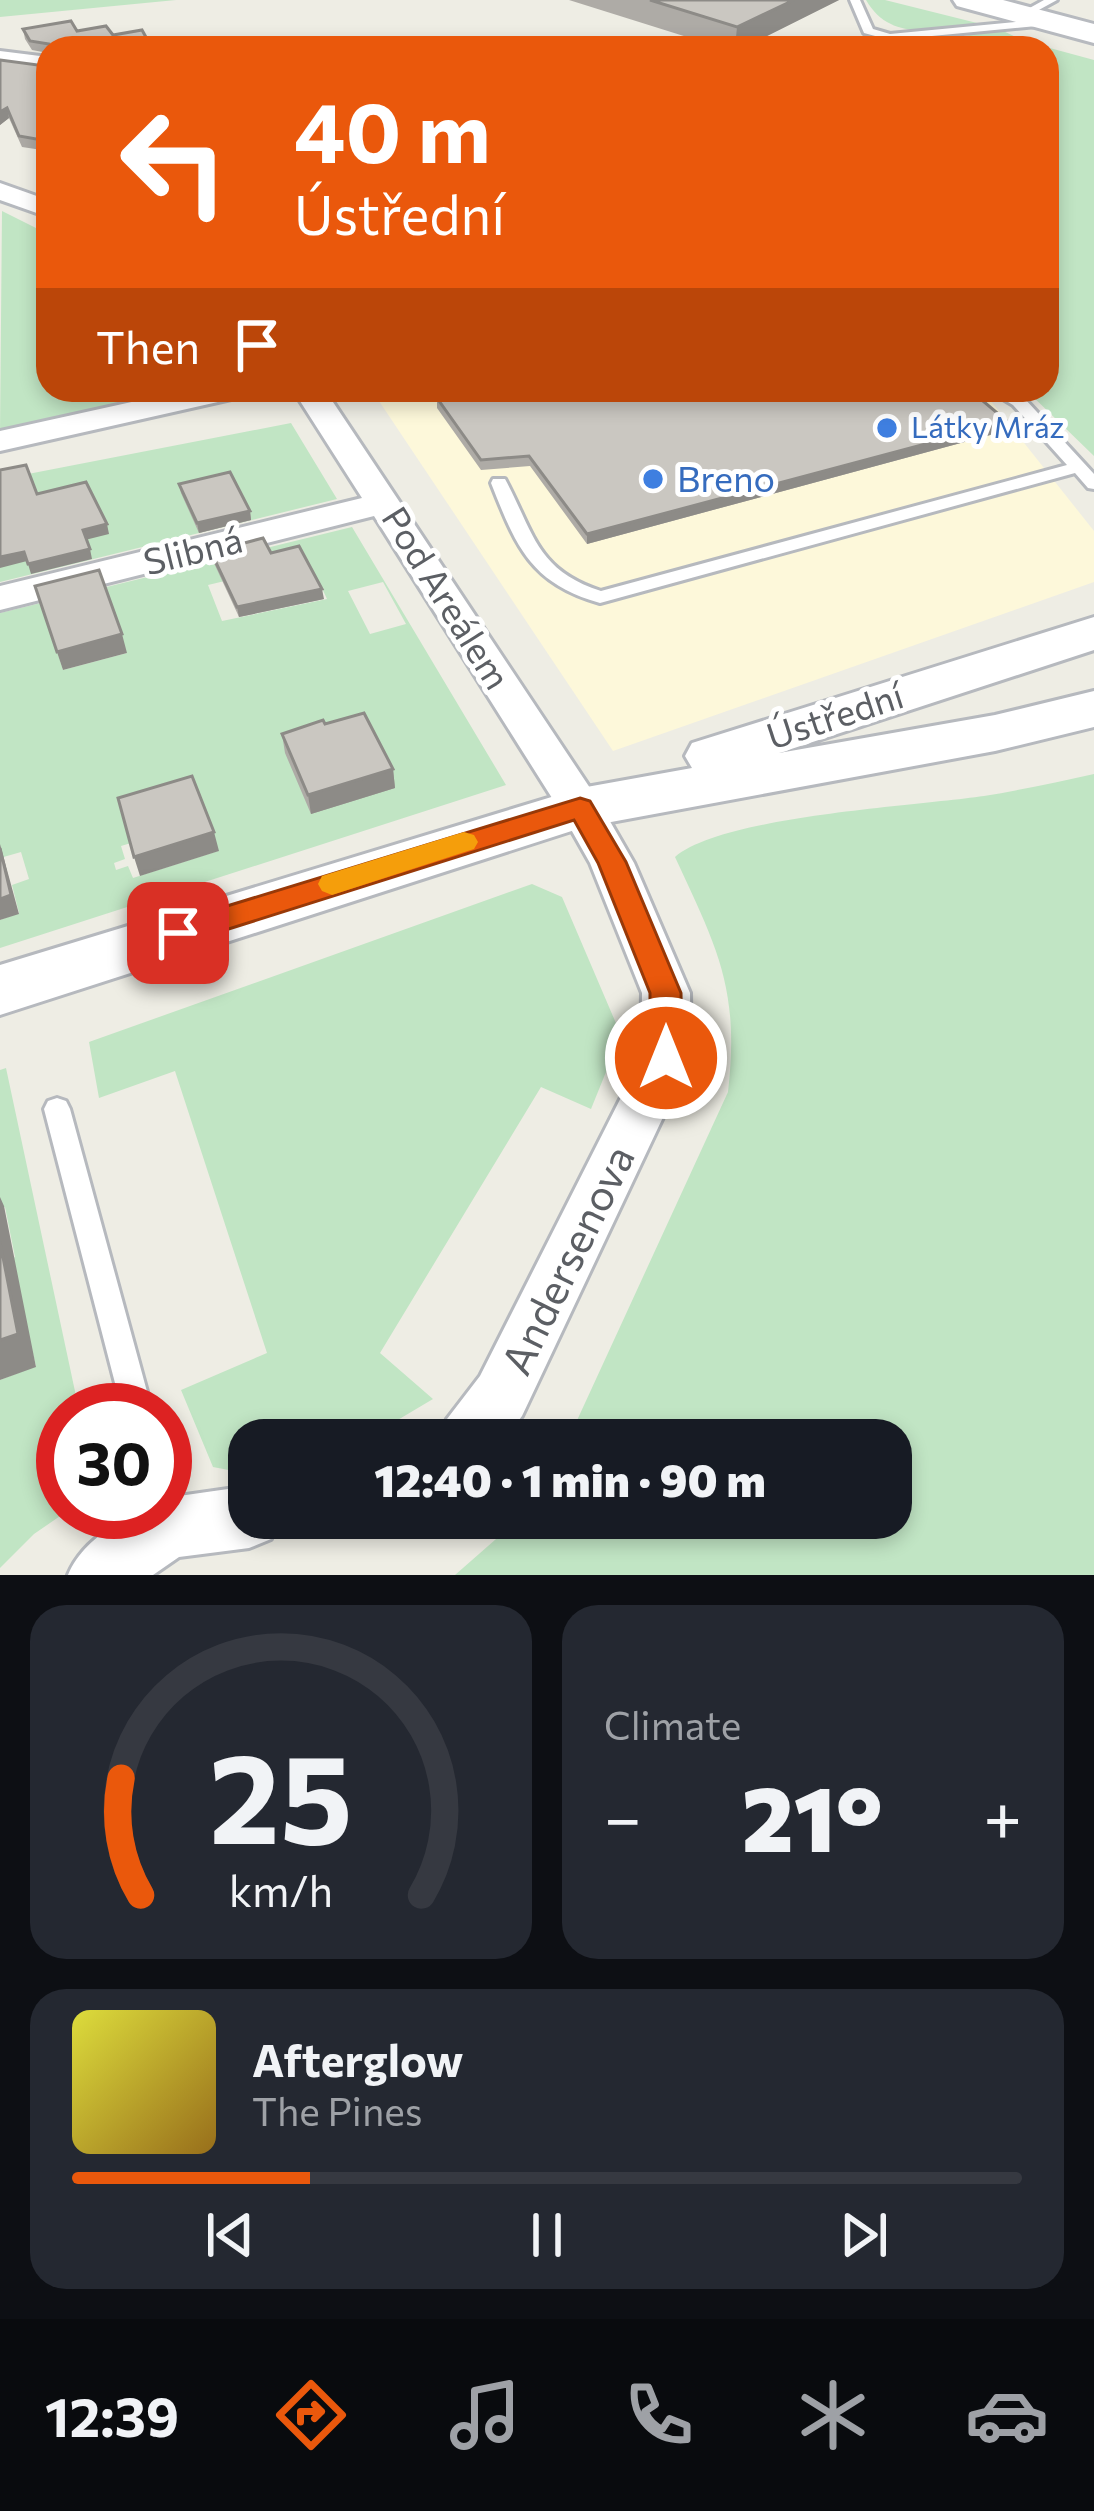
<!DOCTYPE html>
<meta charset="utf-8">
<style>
body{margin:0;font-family:Commissioner,sans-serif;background:#242831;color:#f1f3f6;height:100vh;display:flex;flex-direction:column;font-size:45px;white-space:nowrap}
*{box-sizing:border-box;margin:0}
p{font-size:39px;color:#9ea1a6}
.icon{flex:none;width:66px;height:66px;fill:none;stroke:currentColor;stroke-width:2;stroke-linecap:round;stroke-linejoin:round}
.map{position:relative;height:1575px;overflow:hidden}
.side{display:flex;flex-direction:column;gap:30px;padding:30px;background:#0d0f14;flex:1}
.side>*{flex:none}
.top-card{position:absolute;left:36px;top:36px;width:1023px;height:366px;border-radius:36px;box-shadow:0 6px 18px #0003;background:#ea580c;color:#fff;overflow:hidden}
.speed{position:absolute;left:36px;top:1383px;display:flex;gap:24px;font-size:60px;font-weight:700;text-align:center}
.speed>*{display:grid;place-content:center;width:156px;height:156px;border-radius:50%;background:#171b24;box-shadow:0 6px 18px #0003;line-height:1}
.speed .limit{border:18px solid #d22;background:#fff;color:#111}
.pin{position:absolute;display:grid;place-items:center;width:102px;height:102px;color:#fff;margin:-51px;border-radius:24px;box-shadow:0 6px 18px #0006}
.me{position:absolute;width:132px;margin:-66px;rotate:0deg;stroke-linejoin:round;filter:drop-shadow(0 0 9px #0008)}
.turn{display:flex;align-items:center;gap:42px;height:252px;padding:0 60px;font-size:54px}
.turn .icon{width:156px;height:156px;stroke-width:2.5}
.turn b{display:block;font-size:84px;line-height:102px}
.then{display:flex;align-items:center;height:114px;padding:0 60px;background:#0003;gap:24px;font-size:45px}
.big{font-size:90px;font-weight:800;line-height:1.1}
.side .tile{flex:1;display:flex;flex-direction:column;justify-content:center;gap:18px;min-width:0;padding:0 42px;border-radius:36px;background:#242831}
.side .dial{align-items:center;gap:0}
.dial svg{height:312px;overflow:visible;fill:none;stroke:#363941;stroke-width:7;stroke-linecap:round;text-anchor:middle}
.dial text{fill:#f1f3f6;stroke:none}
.song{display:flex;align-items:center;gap:36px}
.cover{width:144px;height:144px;border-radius:18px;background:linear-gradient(135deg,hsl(60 70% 55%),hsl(40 70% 35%))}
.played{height:12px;border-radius:6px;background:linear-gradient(90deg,#ea580c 25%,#363941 25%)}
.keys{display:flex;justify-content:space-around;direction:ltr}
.heat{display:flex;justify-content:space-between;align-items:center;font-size:66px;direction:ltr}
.side .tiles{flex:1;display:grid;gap:30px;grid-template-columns:1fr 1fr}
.tile:last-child{grid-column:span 2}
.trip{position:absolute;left:228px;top:1419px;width:684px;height:120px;border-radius:36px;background:#171b24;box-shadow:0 6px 18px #0003;font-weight:800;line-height:120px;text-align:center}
.tab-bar{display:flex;height:192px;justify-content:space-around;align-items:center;background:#090b0e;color:#9ea1a6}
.tab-bar .icon{width:84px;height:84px}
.tab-bar .selected{color:#ea580c}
.tab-bar b{font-size:54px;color:#f1f3f6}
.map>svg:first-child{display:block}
</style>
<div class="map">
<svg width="1094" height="1575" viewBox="0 0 1094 1575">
<rect width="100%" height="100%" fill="#eeede4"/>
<path fill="#fdf8da" d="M385,390h597l112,141v51l-481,169 -240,-359z"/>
<path fill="#c1e5c4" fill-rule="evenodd" d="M0,0h176l-176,17z
M866,0h19l92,23c-42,6 -86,20 -111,-23z
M999,29l25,12 70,19v396l-68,-66h21v-342h-142z
M2,211l46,23v156h138l-186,42z
M291,423l46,76 -337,83v-81l28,-27z
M352,527l154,258 -506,163v-28l19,-7 -7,-28 17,-6 -8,-27 -21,6v-245zM266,571l53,11 8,17 -105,22 -14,-36zM383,582l23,42 -36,10 -22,-43zM50,628l77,25 -64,17zM131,843l87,8 -85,27 -5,-12 -12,4 -2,-7 11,-4 -4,-13z
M1094,774v801h-639l65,-57h371v-78h-323l160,-348c12,-104 -11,-144 -53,-235 47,-41 241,-51 309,-61 37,-6 74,-14 110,-22z
M532,884l30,13 59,138 -30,74 -50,-22 -161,266 53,46 -69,41h-115v34l-36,-7 -32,-77 86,-37 -92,-282 -76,27 -10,-56z
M6,1068l73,342h-16l3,102 -32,22 -34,34v-188l36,-14 -26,-106 5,-3 -10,-50 -5,1v-138z"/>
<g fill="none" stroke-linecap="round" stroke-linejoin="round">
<path fill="#a6cefc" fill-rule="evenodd" d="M364,390h23l-2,2 -48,10 -6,-3 2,-2z"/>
<g stroke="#b6b9be" stroke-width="6">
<path id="service" d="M850,0h10l13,29 17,5 157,-15 5,3 -5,3 -157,15 -26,-7z
M1044,0h13l-31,17 -9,-2z
M988,390h20l17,9 69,75v15l-6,-1 -13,-15 -475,130c-70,-20 -84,-57 -109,-120l2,-4h12c29,54 31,91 96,112l466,-126 -54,-60z
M57,1098l9,3 4,8 82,301h-30l-78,-301 4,-8z"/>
</g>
<g stroke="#b6b9be" stroke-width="6">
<path id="minor" d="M0,51l48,6v14l-48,-6z
M0,183l48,17v17l-48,-17z
M186,390h59l-5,7 -240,54v-20z
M293,390h32l271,407 38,66 56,130 1,65 -169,358 -18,24h-66l9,-21 33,-43 161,-318 1,-65 -52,-130 -26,-46 -190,-301 -374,94v-24l362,-88z
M249,1486v32h30l-8,21 -22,9 -70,9 -26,18h-85c15,-36 58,-63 97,-63v-14z"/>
</g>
<g stroke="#b6b9be" stroke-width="6">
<path id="tertiary" d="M1094,617v33l-315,103 216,-38 99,-24v36l-99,24 -411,76 -584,188v-50l581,-177 111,-20 -7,-12 7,-13z"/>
</g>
<g stroke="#b7babf" stroke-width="6">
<path id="secondary" d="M953,0h50l91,24v19l-137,-37z"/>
</g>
<use href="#service" fill="#fff" fill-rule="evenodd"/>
<use href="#minor" fill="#fff" fill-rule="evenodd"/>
<use href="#tertiary" fill="#fff" fill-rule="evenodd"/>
<use href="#secondary" fill="#fff" fill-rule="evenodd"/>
</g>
<path fill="#aeaba6" d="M569,0h270l-96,48h-21z
M23,29l54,2 36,4 39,13h-104v5l-16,-3 -7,-11z
M0,60l45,6 3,-3v97l-4,1 -2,-11 -20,-3 -13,-29 -9,7z
M452,390h518l38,32 -3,9 -418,113 -57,-78 -49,4 -44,-62v-10l18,-4z
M179,484l71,27 1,9 -52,13 -18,-40z
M211,552l60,1 53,46 -85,18 -26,-56z
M325,724l68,45 2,19 -84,26 -26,-61 -3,-19z"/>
<path fill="#8d8b87" d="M794,0h45l-96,48h-8l2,-21z
M7,108l2,10 -9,7v-13z
M48,149v11l-4,1 -2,-11z
M1008,422l-3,9 -418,113v-10z
M250,511l1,9 -52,13 -2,-10z
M107,524l2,10 -24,6 -2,-10z
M90,549l2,10 -61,15 -3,-10z
M24,552l3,9 -27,7v-11z
M322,589l2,10 -85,18 -2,-10z
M122,634l5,19 -64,17 -6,-18z
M393,769l2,19 -84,26 -3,-19z
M214,832l5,19 -79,25 -6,-19z
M0,844l19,70 -19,6z
M0,1197l4,9 32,161 -36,13z"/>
<path fill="#cac7c1" stroke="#8d8b87" stroke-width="3" d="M650,0h144l-57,27z
M71,21l6,10 29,-5 7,9 29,-5 10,18h-103v-4l-19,-3 -7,-12z
M0,60l45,6 3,-3v86l-6,1v-10l-23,-4 -12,-28 -7,4z
M458,390h512l38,32 -421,112 -58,-78 -48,4 -44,-62 24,-5z
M26,465l11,29 49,-12 21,42 -24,6 7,19 -62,15 -4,-12 -24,5v-87z
M230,472l20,39 -53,12 -18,-39z
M263,538l8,15 28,-7 23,43 -85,18 -26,-55z
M99,570l23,64 -65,18 -22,-66z
M364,713l29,56 -85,26 -26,-61 41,-14 2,4z
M192,776l22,56 -80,25 -16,-59z
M0,848l11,47 -11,4z
M0,1242l18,92 -18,6z"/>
<path fill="#ea580c" stroke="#983908" stroke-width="3" d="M580,798l10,3 36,61 55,131 1,65 -5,10 -11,4 -11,-4 -5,-10v-65l-52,-130 -24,-43 -396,125 -10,-4 -5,-8 5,-8 10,-4z"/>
<path fill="#f59e0b" d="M464,832l10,3 4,7 -4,7 -142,46 -10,-4 -4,-7 4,-8z"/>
<g fill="#3f7fe0" stroke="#fff" stroke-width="4.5">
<circle cx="887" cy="428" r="12"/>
<circle cx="653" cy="479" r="12"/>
</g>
<g text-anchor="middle" stroke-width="10" stroke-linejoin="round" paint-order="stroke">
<g font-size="30" fill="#366cbe" stroke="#fff" text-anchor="start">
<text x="911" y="438">Látky Mráz</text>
</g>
<g font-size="36" fill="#366cbe" stroke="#fff" text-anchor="start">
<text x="677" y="492">Breno</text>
</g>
<g font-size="36" fill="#5c5f64" stroke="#fff">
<text transform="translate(193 551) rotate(-14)" y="13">Slibná</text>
<text transform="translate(446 598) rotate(58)" y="13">Pod Areálem</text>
<text transform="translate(835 716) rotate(-18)" y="13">Ústřední</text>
</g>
<g font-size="42" fill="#5c5f64" stroke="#fff">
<text transform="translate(568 1260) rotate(-64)" y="15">Andersenova</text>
</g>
</g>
</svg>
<div class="speed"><div class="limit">30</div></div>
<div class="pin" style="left:178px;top:933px;background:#d93025"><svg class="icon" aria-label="arrive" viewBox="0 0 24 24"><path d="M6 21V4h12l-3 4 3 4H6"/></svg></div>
<svg class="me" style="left:666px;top:1058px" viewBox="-20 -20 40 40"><circle r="17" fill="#ea580c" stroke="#fff" stroke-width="3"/><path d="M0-11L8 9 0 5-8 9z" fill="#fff"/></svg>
<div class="trip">12:40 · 1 min · 90 m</div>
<div class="top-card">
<div class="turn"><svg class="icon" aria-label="left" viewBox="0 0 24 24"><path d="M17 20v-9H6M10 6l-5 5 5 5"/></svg><div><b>40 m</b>Ústřední</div></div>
<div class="then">Then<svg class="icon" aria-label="arrive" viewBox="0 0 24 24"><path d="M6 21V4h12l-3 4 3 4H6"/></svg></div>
</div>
</div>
<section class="side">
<div class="tiles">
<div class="tile dial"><svg viewBox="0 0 100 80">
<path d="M14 69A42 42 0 1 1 86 69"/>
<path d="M14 69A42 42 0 0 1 9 39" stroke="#ea580c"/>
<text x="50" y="56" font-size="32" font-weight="700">25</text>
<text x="50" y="72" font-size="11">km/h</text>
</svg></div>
<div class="tile"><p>Climate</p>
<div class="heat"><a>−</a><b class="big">21°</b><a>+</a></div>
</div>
<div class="tile">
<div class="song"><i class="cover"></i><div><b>Afterglow</b><p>The Pines</p></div></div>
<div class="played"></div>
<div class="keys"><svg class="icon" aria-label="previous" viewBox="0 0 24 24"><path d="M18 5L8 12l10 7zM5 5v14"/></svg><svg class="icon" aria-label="pause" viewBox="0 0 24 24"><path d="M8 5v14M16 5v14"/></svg><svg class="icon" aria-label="next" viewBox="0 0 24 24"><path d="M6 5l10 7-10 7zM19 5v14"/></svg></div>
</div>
</div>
</section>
<nav class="tab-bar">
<b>12:39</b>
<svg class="icon selected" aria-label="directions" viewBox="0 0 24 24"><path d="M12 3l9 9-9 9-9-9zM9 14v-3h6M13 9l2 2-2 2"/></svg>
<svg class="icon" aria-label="music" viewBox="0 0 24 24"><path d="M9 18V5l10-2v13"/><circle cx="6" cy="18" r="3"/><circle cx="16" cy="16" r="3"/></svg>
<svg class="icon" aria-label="phone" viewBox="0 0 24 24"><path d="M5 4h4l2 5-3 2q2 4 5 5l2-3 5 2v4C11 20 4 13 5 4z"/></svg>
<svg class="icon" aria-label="climate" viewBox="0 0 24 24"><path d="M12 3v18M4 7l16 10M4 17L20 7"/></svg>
<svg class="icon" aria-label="car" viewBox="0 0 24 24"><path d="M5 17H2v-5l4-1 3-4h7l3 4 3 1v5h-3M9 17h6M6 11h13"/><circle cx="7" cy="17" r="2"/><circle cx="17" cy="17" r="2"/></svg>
</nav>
